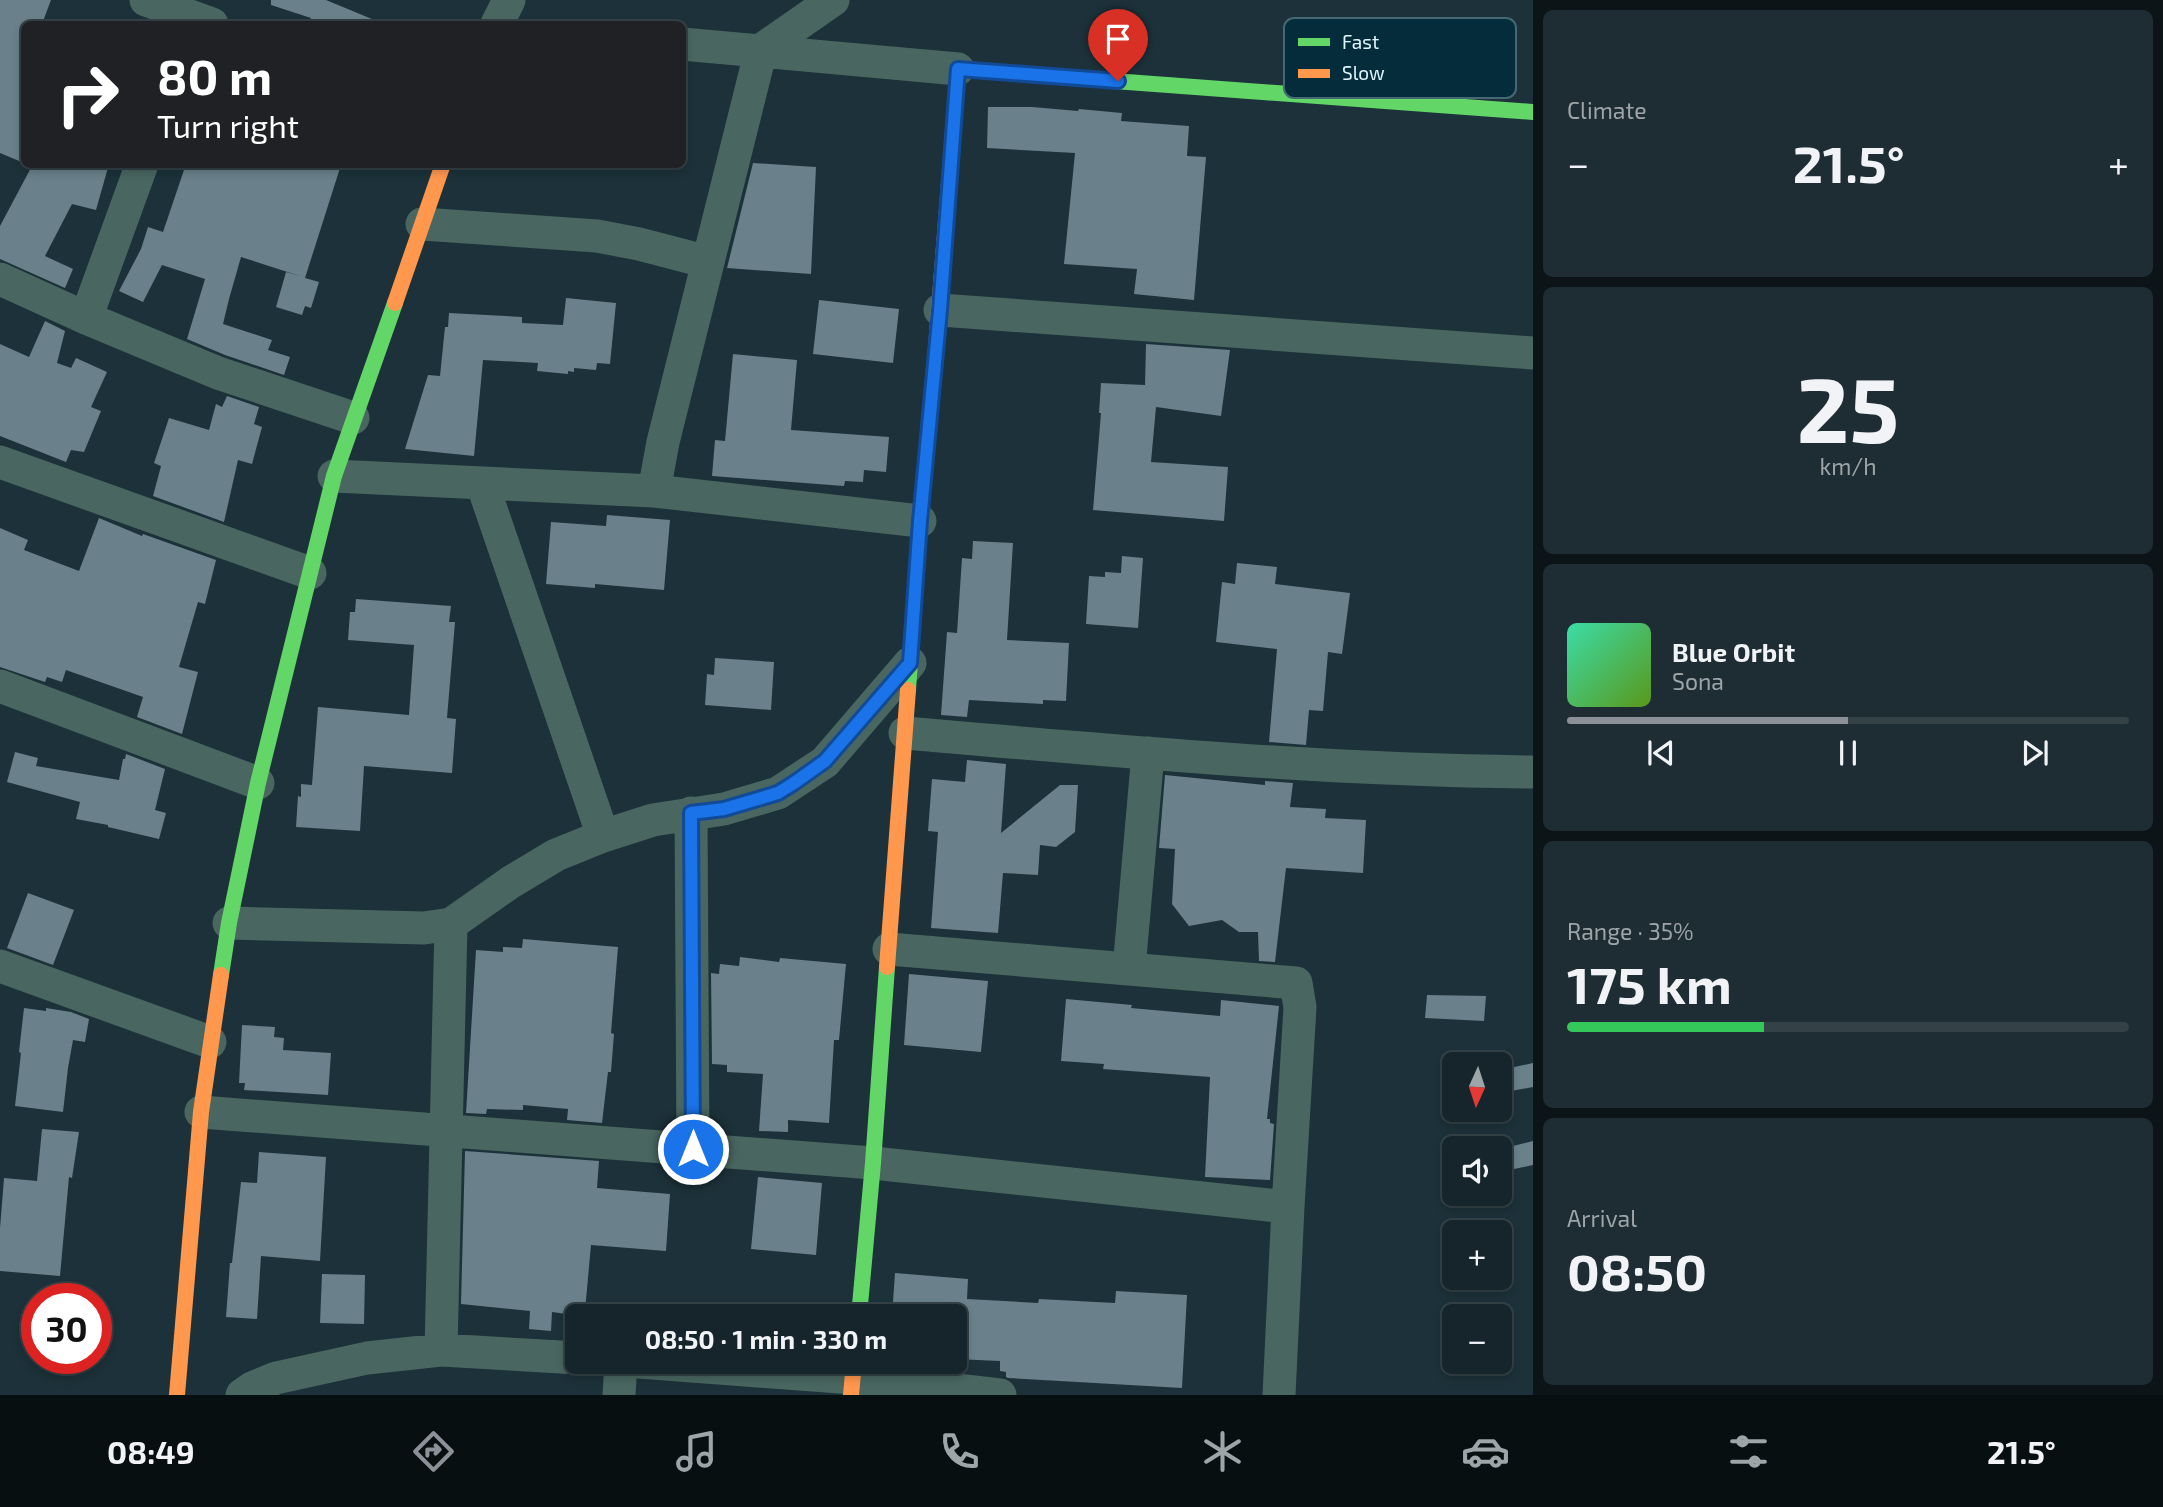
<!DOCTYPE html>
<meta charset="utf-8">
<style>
body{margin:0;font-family:"Exo 2",sans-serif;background:#1e2d33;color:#f1f3f6;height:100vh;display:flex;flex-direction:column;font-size:26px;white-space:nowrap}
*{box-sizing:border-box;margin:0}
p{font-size:23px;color:#9da5a9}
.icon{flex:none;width:38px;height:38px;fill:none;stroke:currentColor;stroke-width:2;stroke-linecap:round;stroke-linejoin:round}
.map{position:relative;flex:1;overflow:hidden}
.details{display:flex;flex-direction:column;gap:10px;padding:10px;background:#0c1418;width:630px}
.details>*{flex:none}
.top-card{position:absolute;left:21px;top:21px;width:665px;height:147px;border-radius:10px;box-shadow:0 4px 10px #0003,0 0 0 2px #344247;background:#202124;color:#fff;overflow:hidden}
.needle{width:46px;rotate:183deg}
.controls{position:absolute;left:1442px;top:1052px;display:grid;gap:14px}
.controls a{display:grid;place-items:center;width:70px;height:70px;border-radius:10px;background:#15252b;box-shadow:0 4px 10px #0003,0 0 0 2px #344247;font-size:35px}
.speed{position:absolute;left:21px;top:1283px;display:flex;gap:14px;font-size:35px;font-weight:700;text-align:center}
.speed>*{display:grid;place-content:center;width:91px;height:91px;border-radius:50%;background:#15252b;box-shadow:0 4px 10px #0003,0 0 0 2px #344247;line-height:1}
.speed .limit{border:10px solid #d22;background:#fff;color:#111}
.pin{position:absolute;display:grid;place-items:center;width:60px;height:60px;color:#fff;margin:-72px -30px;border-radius:50% 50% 50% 0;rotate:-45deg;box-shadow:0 0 7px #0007}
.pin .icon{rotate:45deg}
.me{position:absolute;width:77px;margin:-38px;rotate:0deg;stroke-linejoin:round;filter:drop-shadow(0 0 5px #0008)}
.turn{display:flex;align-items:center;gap:24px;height:147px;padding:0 21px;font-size:32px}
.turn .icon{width:91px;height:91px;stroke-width:2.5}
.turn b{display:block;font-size:49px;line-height:60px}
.big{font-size:52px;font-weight:700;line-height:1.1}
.details .widget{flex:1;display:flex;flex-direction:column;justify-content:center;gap:10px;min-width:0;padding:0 24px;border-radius:10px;background:#1e2d33}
.details .dial{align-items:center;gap:0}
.dial b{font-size:91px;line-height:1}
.song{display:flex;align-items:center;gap:21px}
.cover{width:84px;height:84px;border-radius:10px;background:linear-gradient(135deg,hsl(160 70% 55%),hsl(90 70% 35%))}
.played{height:7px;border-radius:4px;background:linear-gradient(90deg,#8c9099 50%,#344247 50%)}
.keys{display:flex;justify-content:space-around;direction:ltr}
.heat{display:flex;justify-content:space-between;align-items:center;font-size:38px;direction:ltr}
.charge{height:10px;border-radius:5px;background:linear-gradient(90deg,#34c759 35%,#344247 0)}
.trip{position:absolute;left:565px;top:1304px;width:402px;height:70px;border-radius:10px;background:#15252b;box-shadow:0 4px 10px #0003,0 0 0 2px #344247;font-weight:700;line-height:70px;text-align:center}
.tabs{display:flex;height:112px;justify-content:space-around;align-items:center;background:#080f11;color:#9da5a9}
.tabs .icon{width:49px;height:49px}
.tabs .current{color:#8c9099}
.tabs b{font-size:32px;color:#f1f3f6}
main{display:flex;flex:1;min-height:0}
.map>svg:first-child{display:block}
</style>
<main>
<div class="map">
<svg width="1533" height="1395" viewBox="0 0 1533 1395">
<rect width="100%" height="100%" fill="#1c3139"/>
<path fill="#6a808a" d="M0,0h51l-9,24h-18v139l-24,-10z
M271,0h55l58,24h-75l2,-6 -40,-13z
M988,107h44l46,4 1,-2 43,4 -1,8 68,5 -2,30 19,1 -12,143 -60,-6 3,-25 -73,-5 11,-111 -88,-5z
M753,163l63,4 -5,107 -84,-6z
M33,164h76l-13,46 -24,-6 -27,52 28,13 -8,19 -65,-29v-33z
M186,164h142l12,4 -35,110 14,4 -8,26 -6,-2 -3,9 -26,-8 10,-35 14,4 -59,-19 -12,42 -6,25 49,16 -4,10 22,7 -6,18 -59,-20 -38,-16 18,-60 -43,-14 -19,37 -24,-11 22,-42 7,-22 15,5z
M566,298l50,5 -6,61 -13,-1 -1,7 -22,-2v4l-6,-1v3l-31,-3 1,-8 -55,-3 -9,96 -69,-7 23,-74 12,1 5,-49h3l1,-14 73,4v6l41,2z
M819,300l80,9 -6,54 -80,-9z
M45,321l20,10 -8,32 14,5 5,-10 31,14 -16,35 10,4 -17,41 -13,-2 -5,12 -66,-26v-92l29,13z
M1146,344l84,6 -9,66 -65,-9 -5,55 77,5 -4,54 -131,-11 8,-97h-2l2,-30 44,2z
M733,354l64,6 -6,70 98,7 -3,35 -22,-2 -1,12 -18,-1 -1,5 -132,-10 3,-36 10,1z
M227,396l32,11 -5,17 8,3 -10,37 -14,-4 -14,62 -71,-26 8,-30 -7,-3 15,-45 40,12 7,-26 6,3z
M607,515l63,5 -6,70 -69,-6v4l-49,-4 5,-62 55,4z
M99,518l43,18 1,-2 73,26 -11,44 -7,-2 -19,65 19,5 -16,62 -45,-17 6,-20 -77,-27 -4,12 -15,-5 -2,5 -45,-15v-139l28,12 -4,10 55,21z
M973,541l40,2 -6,97 62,3 -3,58 -23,-1v4l-74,-4 -2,17 -26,-2 6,-83 10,1 5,-75 10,1z
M1122,556l21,2 -5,70 -52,-4 3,-48 16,1v-5l16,1z
M1237,563l40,4 -2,17 75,9 -8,61 -14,-2 -5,59 -14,-1 -3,35 -37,-3 8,-93 -61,-7 6,-60 13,2z
M356,599l95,7 -2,16h6l-8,96 9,1 -4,54 -88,-7 -4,65 -64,-4 2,-31 3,1v-13l11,1 6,-78 91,8 5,-70 -66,-5 2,-28h5z
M715,658l59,4 -3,48 -66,-5 2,-31 7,1z
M15,752l23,6 -2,8 83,14 4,-21h2l1,-5 39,15 -10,41 11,3 -7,26 -51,-12v-2l-32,-6 4,-17 -73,-20z
M967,760l39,4 -5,69 59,-48h18l-3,47 -19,15 -16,-2 -2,30 -35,-2 -5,60 -67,-5 7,-96 -10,-1 4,-52 33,3z
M1165,775l100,10v-4l28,2 -3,24 36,2 -1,9 41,2 -3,53 -77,-5 -11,94 -16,-1 -1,-29h-19l-17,-12 -33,6 -17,-22 3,-55 -16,-1z
M28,893l46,17 -21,55 -46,-17z
M523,939l95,8 -7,86 3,1 -3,38h-3l-6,51 -35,-3 1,-11 -45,-4v5l-36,-1 -1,5 -20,-1 10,-163 27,2v-5l19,1z
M740,957l39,5 1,-4 66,6 -7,76h-5l-5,83 -41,-3v12l-29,-1 4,-57 -36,-2v-7l-15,-1 -1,-91 8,1 1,-10 19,2z
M909,974l79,7 -7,71 -77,-7z
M1427,995l59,1 -2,25 -59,-3z
M1066,999l66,6 -1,3 89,8 1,-16 58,6 -12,113h3v4l4,1 -4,56 -65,-3 5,-100 -107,-8 1,-5 -43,-3z
M24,1008l22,3v-3l25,4 18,7 -4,23 -12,-2 -5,28 -5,44 -48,-6 6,-53 -2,-1z
M242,1025l33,2 -1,10 10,1 -1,12 48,3 -3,42 -84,-5 1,-7h-6z
M1533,1063v24l-33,6v-23z
M42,1129l37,3 -7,46 -3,-1 -9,99 -60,-5v-43l4,-50 33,3z
M1533,1141v24l-33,7v-23z
M465,1151l134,10 -2,27 73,6 -4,57 -75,-6 -6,66 -17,-1 -1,4 -15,-2 -1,19 -22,-2 1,-18 -69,-7z
M259,1152l67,5 -6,104 -59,-5 -4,63 -31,-2 4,-54h2l9,-81 16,1z
M758,1177l64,6 -6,72 -65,-6z
M895,1273l73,6 -1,20 71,4 1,-4 76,4 1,-12 71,4 -5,93 -174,-10 -2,-1v-5l-6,-1v-10l-44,-2v-43h-64z
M322,1274l43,1 -1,49 -44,-1z"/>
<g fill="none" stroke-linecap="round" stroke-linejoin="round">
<path stroke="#496660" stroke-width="33" d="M146,0l66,24
M497,24l12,-24
M682,44l276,25
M422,224l175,12 42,8 69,18
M0,279l86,39 132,55 135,45
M940,310l593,43
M86,318l56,-154
M0,462l310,111
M334,476l320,15 266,30
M482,483l121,353
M654,491l9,-49 98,-392 72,-50
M0,686l258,97
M905,733c209,18 418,37 628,39
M691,813l2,336
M229,923l195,5 27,-4 60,-42 45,-27 47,-19 50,-16 71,-11 54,-16 47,-31 85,-99
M889,949l407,34 4,24 -12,200 -9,188
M0,966l210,76
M1129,969l19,-216
M201,1112l672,51 415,44
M441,1350l10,-426
M639,1362l214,16 147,17
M242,1395l10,-7 24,-10 91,-20 74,-8 137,8
M619,1395l2,-33"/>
<path stroke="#63d668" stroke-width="16" d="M1007,73l526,39
M908,690l12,-169 16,-173
M221,975l8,-52 29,-140 76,-307 61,-173
M859,1316l14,-153 14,-196"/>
<path stroke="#ff974d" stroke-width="16" d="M395,303l48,-139
M936,348l22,-279 49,4
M887,967l21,-277
M177,1395l24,-283 20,-137
M851,1395l3,-33"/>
</g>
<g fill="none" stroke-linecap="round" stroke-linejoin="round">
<g stroke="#114b97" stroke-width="18">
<path id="route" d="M693,1149l-2,-336 33,-4 54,-16 16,-10 31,-22 85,-98 10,-142 20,-211 18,-241 160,12"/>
</g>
<use href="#route" stroke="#1a73e8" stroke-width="12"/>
</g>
<rect x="1284" y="18" width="232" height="80" rx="10" fill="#042c3a" stroke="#466875" stroke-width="2"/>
<rect x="1298" y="38" width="32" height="8" fill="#63d668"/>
<rect x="1298" y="69" width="32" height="9" fill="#ff974d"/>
<g font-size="19" fill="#e1f5fe">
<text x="1342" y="49">Fast</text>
<text x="1342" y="80">Slow</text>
</g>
</svg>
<div class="controls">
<a><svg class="needle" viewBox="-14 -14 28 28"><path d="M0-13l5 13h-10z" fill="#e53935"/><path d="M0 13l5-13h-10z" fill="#9da5a9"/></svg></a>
<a><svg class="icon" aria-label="sound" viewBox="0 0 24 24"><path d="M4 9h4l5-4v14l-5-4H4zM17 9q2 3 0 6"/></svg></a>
<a>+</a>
<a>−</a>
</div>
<div class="speed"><div class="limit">30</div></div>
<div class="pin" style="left:1118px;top:81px;background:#d93025"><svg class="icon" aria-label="arrive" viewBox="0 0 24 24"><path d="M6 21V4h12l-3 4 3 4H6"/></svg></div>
<svg class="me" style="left:693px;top:1149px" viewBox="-20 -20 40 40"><circle r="17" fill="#1a73e8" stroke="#fff" stroke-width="3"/><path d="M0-11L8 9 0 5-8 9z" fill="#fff"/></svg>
<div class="trip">08:50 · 1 min · 330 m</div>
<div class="top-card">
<div class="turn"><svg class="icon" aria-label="right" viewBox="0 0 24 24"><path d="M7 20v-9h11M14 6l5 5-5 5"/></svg><div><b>80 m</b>Turn right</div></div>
</div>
</div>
<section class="details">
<div class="widget"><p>Climate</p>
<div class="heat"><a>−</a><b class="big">21.5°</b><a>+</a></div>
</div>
<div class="widget dial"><b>25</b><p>km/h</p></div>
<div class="widget">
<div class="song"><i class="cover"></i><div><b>Blue Orbit</b><p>Sona</p></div></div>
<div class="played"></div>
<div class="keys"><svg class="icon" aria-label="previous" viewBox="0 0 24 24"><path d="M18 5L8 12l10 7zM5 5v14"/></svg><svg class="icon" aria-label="pause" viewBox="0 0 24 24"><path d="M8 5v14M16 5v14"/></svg><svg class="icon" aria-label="next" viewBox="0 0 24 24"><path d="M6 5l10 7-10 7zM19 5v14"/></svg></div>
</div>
<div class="widget"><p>Range · 35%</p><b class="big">175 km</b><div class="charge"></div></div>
<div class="widget"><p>Arrival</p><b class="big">08:50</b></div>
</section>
</main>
<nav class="tabs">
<b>08:49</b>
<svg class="icon current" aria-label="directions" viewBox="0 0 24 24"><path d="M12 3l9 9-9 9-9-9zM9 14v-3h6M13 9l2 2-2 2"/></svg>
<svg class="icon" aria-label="music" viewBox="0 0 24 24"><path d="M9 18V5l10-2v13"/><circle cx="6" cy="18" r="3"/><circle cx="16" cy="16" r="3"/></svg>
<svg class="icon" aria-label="phone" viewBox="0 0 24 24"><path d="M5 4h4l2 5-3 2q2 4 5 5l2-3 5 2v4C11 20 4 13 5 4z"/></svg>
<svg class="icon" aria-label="climate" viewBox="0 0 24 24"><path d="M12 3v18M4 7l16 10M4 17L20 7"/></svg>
<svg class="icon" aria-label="car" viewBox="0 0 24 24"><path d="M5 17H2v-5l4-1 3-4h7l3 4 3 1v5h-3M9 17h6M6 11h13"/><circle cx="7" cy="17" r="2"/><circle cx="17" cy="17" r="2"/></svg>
<svg class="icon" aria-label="filters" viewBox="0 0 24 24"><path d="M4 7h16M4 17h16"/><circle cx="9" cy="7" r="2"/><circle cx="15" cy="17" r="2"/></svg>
<b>21.5°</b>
</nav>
